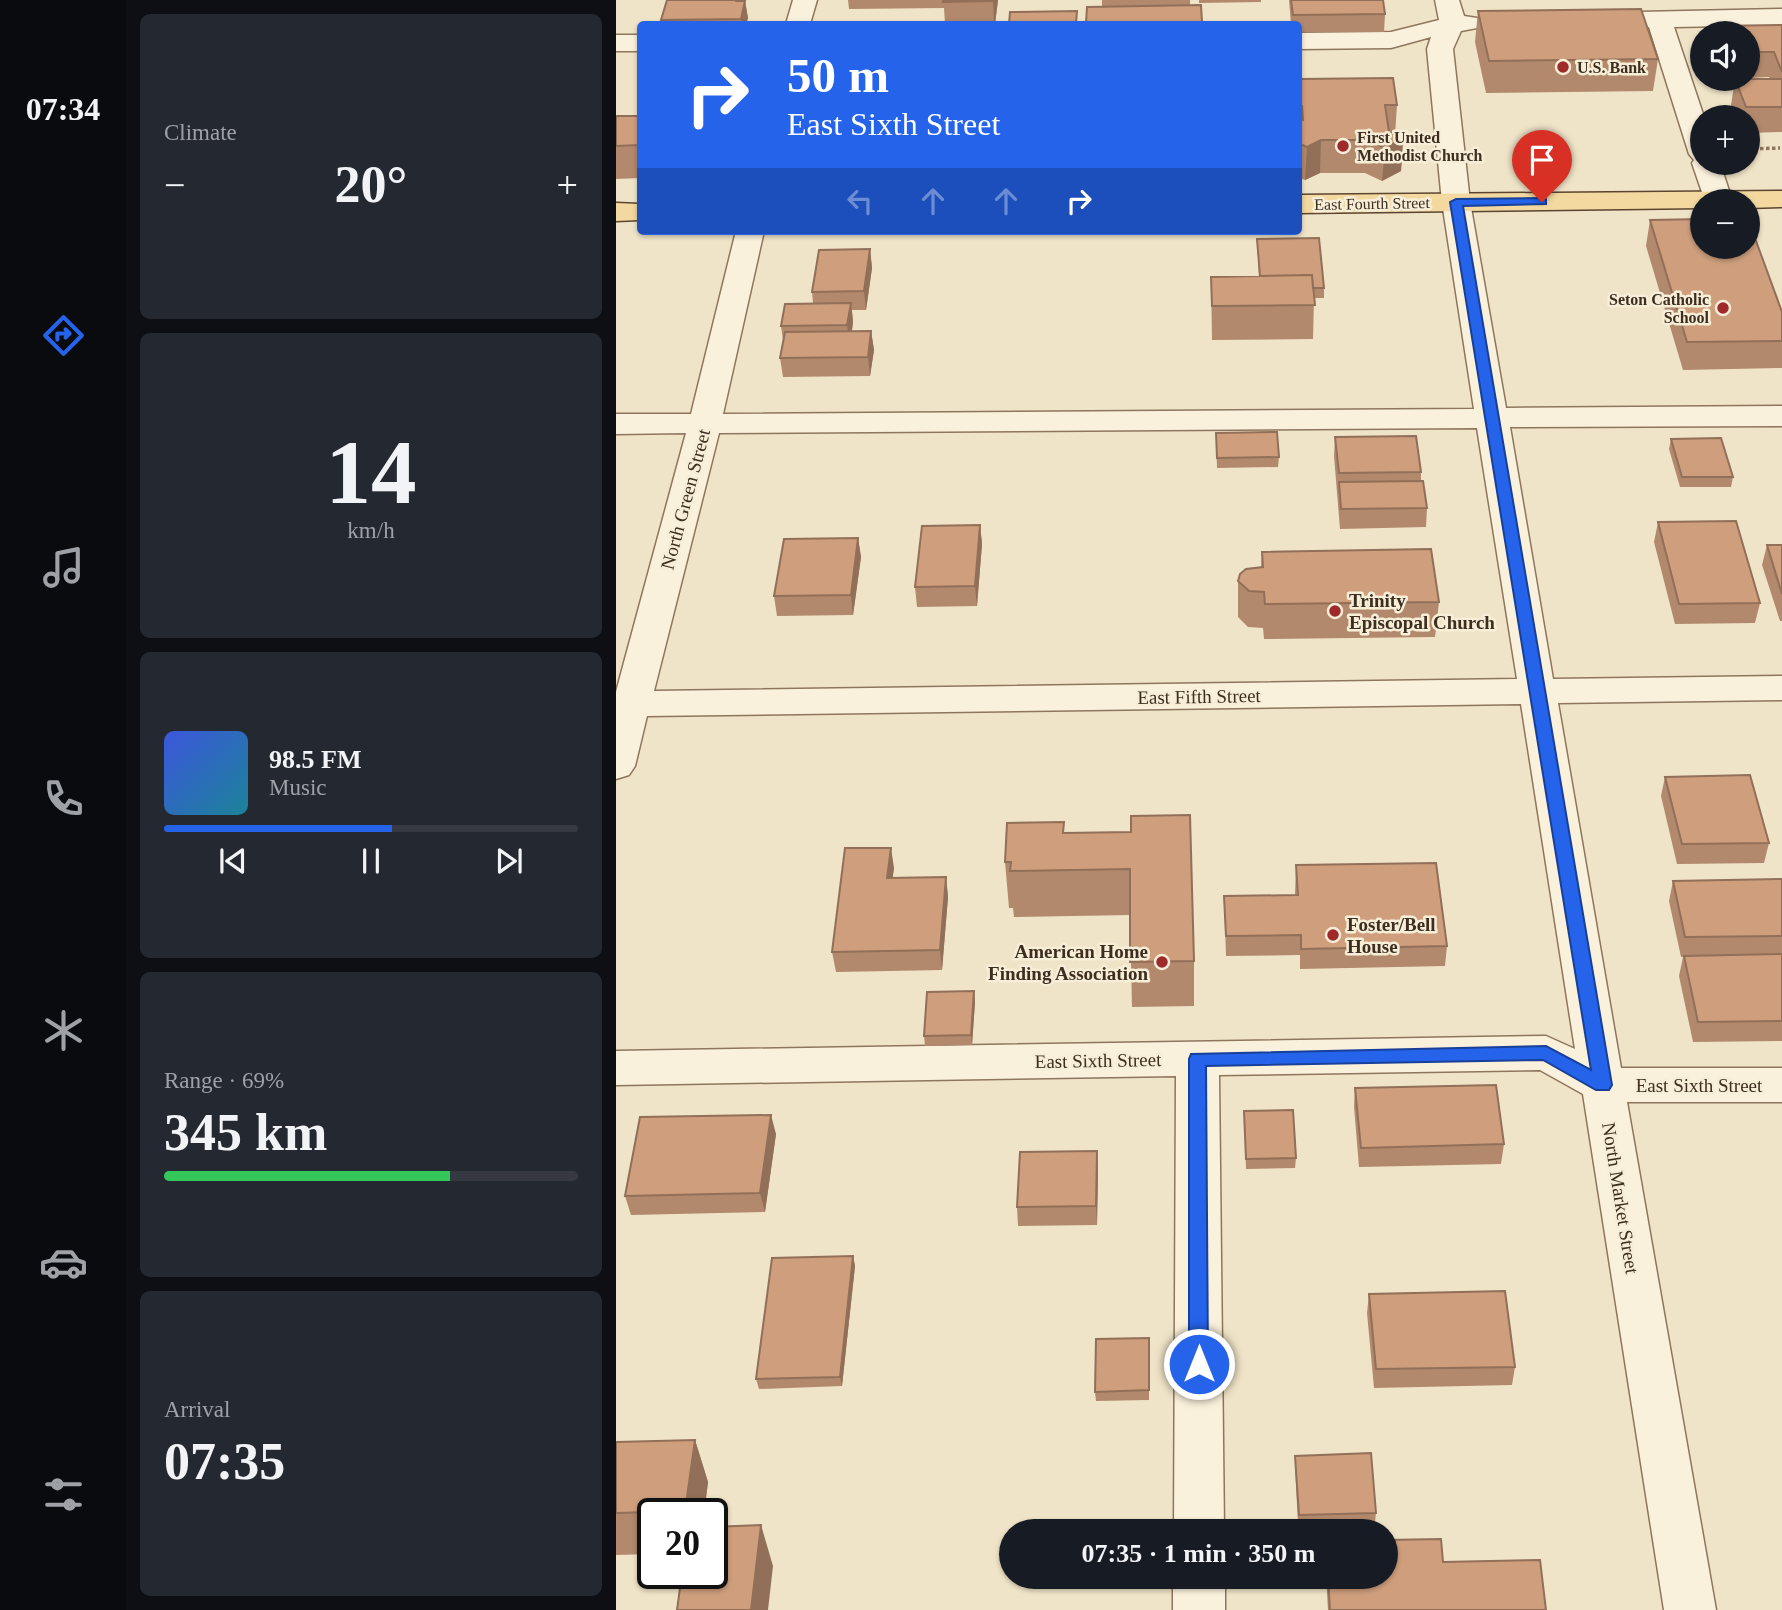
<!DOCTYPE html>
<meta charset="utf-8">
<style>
body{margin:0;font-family:Georgia,serif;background:#242831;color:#f1f3f6;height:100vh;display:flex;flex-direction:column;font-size:26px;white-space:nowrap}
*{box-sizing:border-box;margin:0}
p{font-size:23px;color:#9ea1a6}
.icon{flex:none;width:38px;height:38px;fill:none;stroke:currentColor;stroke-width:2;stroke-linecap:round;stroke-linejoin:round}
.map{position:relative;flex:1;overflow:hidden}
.details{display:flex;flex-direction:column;gap:14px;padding:14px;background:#0d0f14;width:490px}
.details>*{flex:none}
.hud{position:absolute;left:21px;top:21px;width:665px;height:214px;border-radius:7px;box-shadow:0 2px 5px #0004;background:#2563eb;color:#fff;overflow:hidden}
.controls{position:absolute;left:1074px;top:21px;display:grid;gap:14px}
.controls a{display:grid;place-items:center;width:70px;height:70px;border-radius:50%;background:#171b24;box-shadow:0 2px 5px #0004;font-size:35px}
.speed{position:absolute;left:21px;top:1498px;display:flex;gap:14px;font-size:35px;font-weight:700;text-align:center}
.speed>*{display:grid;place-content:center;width:91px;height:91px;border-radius:50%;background:#171b24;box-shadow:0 2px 5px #0004;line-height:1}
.speed .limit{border:4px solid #111;border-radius:10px;background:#fff;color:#111}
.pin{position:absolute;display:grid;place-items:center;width:60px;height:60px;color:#fff;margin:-72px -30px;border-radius:50% 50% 50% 0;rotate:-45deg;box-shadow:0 0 7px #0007}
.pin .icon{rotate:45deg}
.me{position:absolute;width:77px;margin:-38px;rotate:0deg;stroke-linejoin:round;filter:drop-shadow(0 0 5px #0008)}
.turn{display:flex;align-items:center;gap:24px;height:147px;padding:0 35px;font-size:32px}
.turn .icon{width:91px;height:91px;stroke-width:2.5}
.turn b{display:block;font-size:49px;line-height:60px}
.lanes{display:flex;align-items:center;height:66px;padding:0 35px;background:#0003;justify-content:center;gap:35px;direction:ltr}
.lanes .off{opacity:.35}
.big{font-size:52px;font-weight:700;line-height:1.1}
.details .card{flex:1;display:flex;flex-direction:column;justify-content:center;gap:10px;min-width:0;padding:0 24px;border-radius:10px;background:#242831}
.details .dial{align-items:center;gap:0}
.dial b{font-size:91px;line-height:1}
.song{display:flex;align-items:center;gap:21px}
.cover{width:84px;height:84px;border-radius:10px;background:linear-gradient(135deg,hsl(230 70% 55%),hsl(190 70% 35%))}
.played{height:7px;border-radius:4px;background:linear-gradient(90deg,#2563eb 55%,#363941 55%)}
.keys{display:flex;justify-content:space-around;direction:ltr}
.heat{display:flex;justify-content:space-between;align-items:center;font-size:38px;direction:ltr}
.charge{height:10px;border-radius:5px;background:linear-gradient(90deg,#34c759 69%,#363941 0)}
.trip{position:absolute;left:383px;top:1519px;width:399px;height:70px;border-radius:35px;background:#171b24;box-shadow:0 2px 5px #0004;font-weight:700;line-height:70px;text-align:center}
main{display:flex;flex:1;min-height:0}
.tab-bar{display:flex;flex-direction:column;width:126px;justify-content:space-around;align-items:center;background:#090b0e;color:#9ea1a6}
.tab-bar .icon{width:49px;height:49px}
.tab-bar .on{color:#2563eb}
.tab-bar b{font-size:32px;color:#f1f3f6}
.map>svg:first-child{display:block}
</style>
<main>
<nav class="tab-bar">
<b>07:34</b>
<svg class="icon on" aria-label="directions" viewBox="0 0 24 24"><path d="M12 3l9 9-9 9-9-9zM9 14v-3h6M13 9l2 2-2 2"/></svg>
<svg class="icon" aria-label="music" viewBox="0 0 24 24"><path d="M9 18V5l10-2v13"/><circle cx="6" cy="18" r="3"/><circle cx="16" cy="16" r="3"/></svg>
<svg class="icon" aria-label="phone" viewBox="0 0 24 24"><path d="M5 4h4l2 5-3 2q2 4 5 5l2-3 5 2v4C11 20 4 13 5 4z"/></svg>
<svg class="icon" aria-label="climate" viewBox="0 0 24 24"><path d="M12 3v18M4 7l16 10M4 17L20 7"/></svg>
<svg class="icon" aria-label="car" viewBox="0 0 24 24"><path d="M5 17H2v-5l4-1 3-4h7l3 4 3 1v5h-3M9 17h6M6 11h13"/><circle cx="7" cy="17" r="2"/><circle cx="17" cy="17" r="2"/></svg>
<svg class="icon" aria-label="filters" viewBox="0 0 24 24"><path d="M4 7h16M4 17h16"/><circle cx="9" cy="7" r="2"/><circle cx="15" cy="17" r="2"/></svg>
</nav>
<section class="details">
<div class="card"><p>Climate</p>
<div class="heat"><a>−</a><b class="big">20°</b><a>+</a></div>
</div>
<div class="card dial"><b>14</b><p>km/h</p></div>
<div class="card">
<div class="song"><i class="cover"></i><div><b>98.5 FM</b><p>Music</p></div></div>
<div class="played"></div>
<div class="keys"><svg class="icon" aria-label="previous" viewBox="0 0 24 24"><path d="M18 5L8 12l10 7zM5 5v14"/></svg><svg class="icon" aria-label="pause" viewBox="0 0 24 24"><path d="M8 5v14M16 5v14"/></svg><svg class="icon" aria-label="next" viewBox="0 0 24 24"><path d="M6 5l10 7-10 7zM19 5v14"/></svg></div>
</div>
<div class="card"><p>Range · 69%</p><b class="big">345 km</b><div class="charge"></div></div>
<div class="card"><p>Arrival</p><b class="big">07:35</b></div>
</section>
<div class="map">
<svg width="1166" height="1610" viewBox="0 0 1166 1610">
<rect width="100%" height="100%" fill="#f0e4c8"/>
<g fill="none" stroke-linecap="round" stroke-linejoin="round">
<g stroke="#8d765c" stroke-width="3">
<path id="minor" d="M177,0h24l-7,24h-24z
M819,0h24l5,16 13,2 4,5 -4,5 -16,3 -8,18 17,153 36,206 276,-2v20l-272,1 43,252 229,-3v24l-224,3 63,365h161v34h-155l89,508h-52l-81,-516 -43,-24 -321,5 5,456h-50l2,-455 -560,9v-34l930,-15 29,13 -54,-345 -874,12 -12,50 -6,9 -13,4v-87l70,-259 -70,1v-20h75l45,-183h28l-41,183 751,-5 -32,-207 -15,-153 4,-12 -40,11 -93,1v-16l93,-1 48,-12zM861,428l40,251 -863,12 65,-258z
M1166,9v16l-108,2 30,90 -1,46h17l12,37 -27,1 -13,-38 2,-3 -5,-6 -40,-127 -57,2 -9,-3 -4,-5 4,-5 9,-3z
M0,35h24v16h-24z
M557,1577h52v33h-52z"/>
</g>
<g stroke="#5b4430" stroke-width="3">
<path id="major" d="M1166,191v16l-34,1v-7h-45v7l-405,5v-18z
M0,203l24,1v16l-24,1z"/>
</g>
<path stroke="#8d765c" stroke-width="3.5" stroke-dasharray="3.5 2.5" stroke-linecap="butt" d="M1132,149l32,-1"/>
<use href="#minor" fill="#faf1dc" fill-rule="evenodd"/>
<use href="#major" fill="#f3d9a0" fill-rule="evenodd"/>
</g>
<path fill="#b2896c" d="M232,0h150l-3,24h-50l-1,-16 -95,1z
M486,0h88v6l11,-1 1,19h-116l1,-17 15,-1z
M583,0h62v2l-62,1z
M673,0h94l2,14 -1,18h-86v-8h-7z
M125,1h4l3,17 -2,6h-85v-4z
M862,11l180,48 -5,32 -167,2 -11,-51z
M1166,25v107l-34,1v-16h-13l-4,-12 4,-26h35l-1,-2 -21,1v-45h-34l1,-7z
M682,79l99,26 -2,30 8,3 -2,33 -19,10 -17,-8h-45l-15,7 -7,-3z
M0,116h24v62l-24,1z
M1034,220l132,92v56l-99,2 -37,-124z
M641,239l67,49v10h-10l-1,41 -101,1 -1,-63 48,-1z
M254,249l2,19 -6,42h-14l1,12 -1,9h19l3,19 -4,26 -87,1 -3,-19 3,-18 -2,-14 32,-23 -1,-11z
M600,433l63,24 -1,10 -61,1z
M719,437l86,35v9l6,27 -1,19 -86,2 -6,-73z
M1055,439l62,38 -2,10h-51l-11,-38z
M1042,522l102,81 -5,20 -80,1 -21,-82z
M364,525l2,19 -5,62 -60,1 -2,-20z
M242,538l3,19 -8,58 -76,1 -3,-20z
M1151,545h15v76h-2l-18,-56z
M646,552l177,50 -4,35 -171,2 -1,-11 -15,-1 -10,-10v-36l23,-14z
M1049,777l104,66 -5,20 -87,1 -16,-68z
M515,832l63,129v45l-62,1 -2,-92 -116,2 -1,-9h-4l-4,-46 59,-29z
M680,865l151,81 -2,20 -145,3v-14l-74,1 -2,-60 71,-1z
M278,868l-2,10 54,-1 2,20 -6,73 -106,2 -4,-20z
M1166,879v162l-89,1 -14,-66 4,-19h-2l-12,-56 4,-20z
M358,991l1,11 -3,43 -47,1 -1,-10z
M739,1088l149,56 -3,20 -142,3 -5,-60z
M628,1111l52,47 -1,10 -49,1z
M160,1134l-11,78 -134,3 -6,-19z
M481,1151l1,19 -1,55 -79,1 -1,-19z
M237,1256l2,10 -13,120 -83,3 -3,-10z
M753,1294l146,73 -3,18 -138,3 -7,-75z
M533,1338v62l-53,1 -1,-9z
M79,1440l13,42 -4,32h-51v40l-37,1v-113z
M679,1456l81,57 -1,9 -77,3 -3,-60z
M827,1562l103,48h-218l-2,-33h60z"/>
<path fill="#916f58" d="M377,0h5l-3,24h-1z
M129,1l3,17 -2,6h-4l-1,-5z
M787,138l-2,33 -19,10 3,-33z
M705,140l-1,33 -15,7 2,-33z
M254,249l2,19 -6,42 -2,-19z
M235,303l2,19 -3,22 -3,-19z
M255,331l3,19 -4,26 -2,-19z
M364,525l2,19 -5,62 -2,-20z
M242,538l3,19 -8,58 -2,-20z
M275,848l3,20 -4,30 -3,-20z
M330,877l2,20 -6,73 -2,-20z
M358,991l1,11 -3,43 -1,-10z
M155,1115l5,19 -11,78 -5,-19z
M481,1151l1,19 -1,55 -1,-19z
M237,1256l2,10 -13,120 -2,-9z
M79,1440l13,42 -4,32h-19v-3z
M145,1525l12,41 -5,44h-17z"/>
<path fill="#cf9f7d" stroke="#916f58" stroke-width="2" d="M51,0h71l-1,1h8l-4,18 -80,1z
M327,0h50l-1,1 -49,1z
M675,0h92l2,14 -92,1z
M585,5l1,17 -116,1 1,-16z
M1025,9l17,50 -169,2 -11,-50z
M461,11l-1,13h-67l1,-12z
M1166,25v47l-8,-20h-26v-19h-30l-3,-7z
M777,78l4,27h-12l4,27 14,6 -18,10 -18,-8h-46l-14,7 -9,-4v-23h5l-1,-14h-4v-27z
M1119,79h47v28h-36z
M0,116h24v29l-24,1z
M1087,219v28h45v-28l34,93v29l-95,1 -37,-122z
M703,238l5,50h-11l-1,-13 -52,1 -3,-37z
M254,249l-6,42 -52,1 7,-42z
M696,275l3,30 -103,1 -1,-29z
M235,303l-4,22 -66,1 4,-22z
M255,331l-3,26 -88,1 5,-26z
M661,432l2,25 -62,1 -1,-25z
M800,436l5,36 -82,1 -4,-36z
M1105,438l12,39h-51l-11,-38z
M807,481l4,27 -86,1 -2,-27z
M1120,521l24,82 -81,1 -21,-82z
M364,525l-5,61 -60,1 7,-61z
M242,538l-7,57 -77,1 10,-57z
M1151,545h15v49z
M815,549l8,53 -174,2 -1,-12 -15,-1 -11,-10 2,-7 6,-5 17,-2 -1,-15z
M1134,775l19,68 -87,1 -17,-67z
M574,815l4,146 -64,1v-93l-120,2 1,-9h-6l2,-39 57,-1 -1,11 68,-1v-16z
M229,848h46l-4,30 59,-1 -6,73 -108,2z
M820,863l11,83 -146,3v-14l-75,1 -2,-40 74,-1 -2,-30z
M1166,879v57l-97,1 -12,-56z
M1166,954v67l-84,1 -14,-66z
M358,991l-3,44 -47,1 3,-44z
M880,1085l8,59 -143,4 -6,-60z
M677,1110l3,48 -50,1 -2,-48z
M155,1115l-11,78 -135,3 15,-79z
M481,1151l-1,55 -79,1 3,-55z
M237,1256l-13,121 -84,2 16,-121z
M889,1291l10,76 -139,2 -7,-75z
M533,1338v52l-54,2 1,-53z
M79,1440l-10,71 -69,2v-71z
M755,1453l5,60 -77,2 -4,-59z
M145,1525l-10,85h-74l5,-37h30v-46z
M825,1539l2,23 97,-2 6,50h-216l-2,-33h58v-37z"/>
<path fill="#2563eb" stroke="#184099" stroke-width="2" d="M926,198l4,1v5l-83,2 149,879 -3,5h-13l-53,-30 -337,6 2,298 -2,7 -7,2 -7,-2 -3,-7v-305l2,-5 355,-8 45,24 -141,-868 6,-3z"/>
<g fill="#9e2a2b" stroke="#f7eed8" stroke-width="2.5">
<circle cx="947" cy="67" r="7"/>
<circle cx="727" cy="146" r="7"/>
<circle cx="1107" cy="308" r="7"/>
<circle cx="719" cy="611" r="7"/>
<circle cx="717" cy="935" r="7"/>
<circle cx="546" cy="962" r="7"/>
</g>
<g text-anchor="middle" stroke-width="5" stroke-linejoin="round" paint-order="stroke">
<g font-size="16" font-weight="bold" fill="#3d2e20" stroke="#f7eed8" text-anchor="start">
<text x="961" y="73">U.S. Bank</text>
<text x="741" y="143">First United<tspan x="741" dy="18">Methodist Church</tspan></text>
<text x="1093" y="305" text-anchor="end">Seton Catholic<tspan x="1093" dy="18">School</tspan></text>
</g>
<g font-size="16" fill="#3d2e20" stroke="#f7eed8">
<text transform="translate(756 203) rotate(-1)" y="6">East Fourth Street</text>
</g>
<g font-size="19" fill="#3d2e20" stroke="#f7eed8">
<text transform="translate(69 499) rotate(-75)" y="7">North Green Street</text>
<text transform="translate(583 696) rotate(-1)" y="7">East Fifth Street</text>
<text transform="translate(482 1060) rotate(-1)" y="7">East Sixth Street</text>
<text x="1083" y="1092">East Sixth Street</text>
<text transform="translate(1005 1198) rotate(81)" y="7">North Market Street</text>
</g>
<g font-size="19" font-weight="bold" fill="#3d2e20" stroke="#f7eed8" text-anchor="start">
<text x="733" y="607">Trinity<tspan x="733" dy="22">Episcopal Church</tspan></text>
<text x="731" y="931">Foster/Bell<tspan x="731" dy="22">House</tspan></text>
<text x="532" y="958" text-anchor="end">American Home<tspan x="532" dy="22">Finding Association</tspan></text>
</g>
</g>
</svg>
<div class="controls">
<a><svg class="icon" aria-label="sound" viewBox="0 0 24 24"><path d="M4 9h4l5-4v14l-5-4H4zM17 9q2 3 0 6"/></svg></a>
<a>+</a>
<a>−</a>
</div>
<div class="speed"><div class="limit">20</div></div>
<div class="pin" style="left:926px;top:202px;background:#d93025"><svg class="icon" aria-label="arrive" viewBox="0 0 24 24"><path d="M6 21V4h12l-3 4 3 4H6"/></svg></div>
<svg class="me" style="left:583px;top:1364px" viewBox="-20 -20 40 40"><circle r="17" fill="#2563eb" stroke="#fff" stroke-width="3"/><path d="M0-11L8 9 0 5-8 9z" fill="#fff"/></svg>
<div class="trip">07:35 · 1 min · 350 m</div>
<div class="hud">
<div class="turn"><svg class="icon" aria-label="right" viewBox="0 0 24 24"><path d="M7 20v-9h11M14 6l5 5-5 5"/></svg><div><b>50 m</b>East Sixth Street</div></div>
<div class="lanes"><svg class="icon off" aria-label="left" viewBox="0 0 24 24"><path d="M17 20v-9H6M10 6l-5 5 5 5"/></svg><svg class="icon off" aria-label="ahead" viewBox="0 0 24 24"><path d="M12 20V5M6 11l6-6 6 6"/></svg><svg class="icon off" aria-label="ahead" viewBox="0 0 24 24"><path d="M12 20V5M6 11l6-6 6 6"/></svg><svg class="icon" aria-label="right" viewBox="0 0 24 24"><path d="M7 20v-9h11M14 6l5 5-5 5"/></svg></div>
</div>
</div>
</main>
